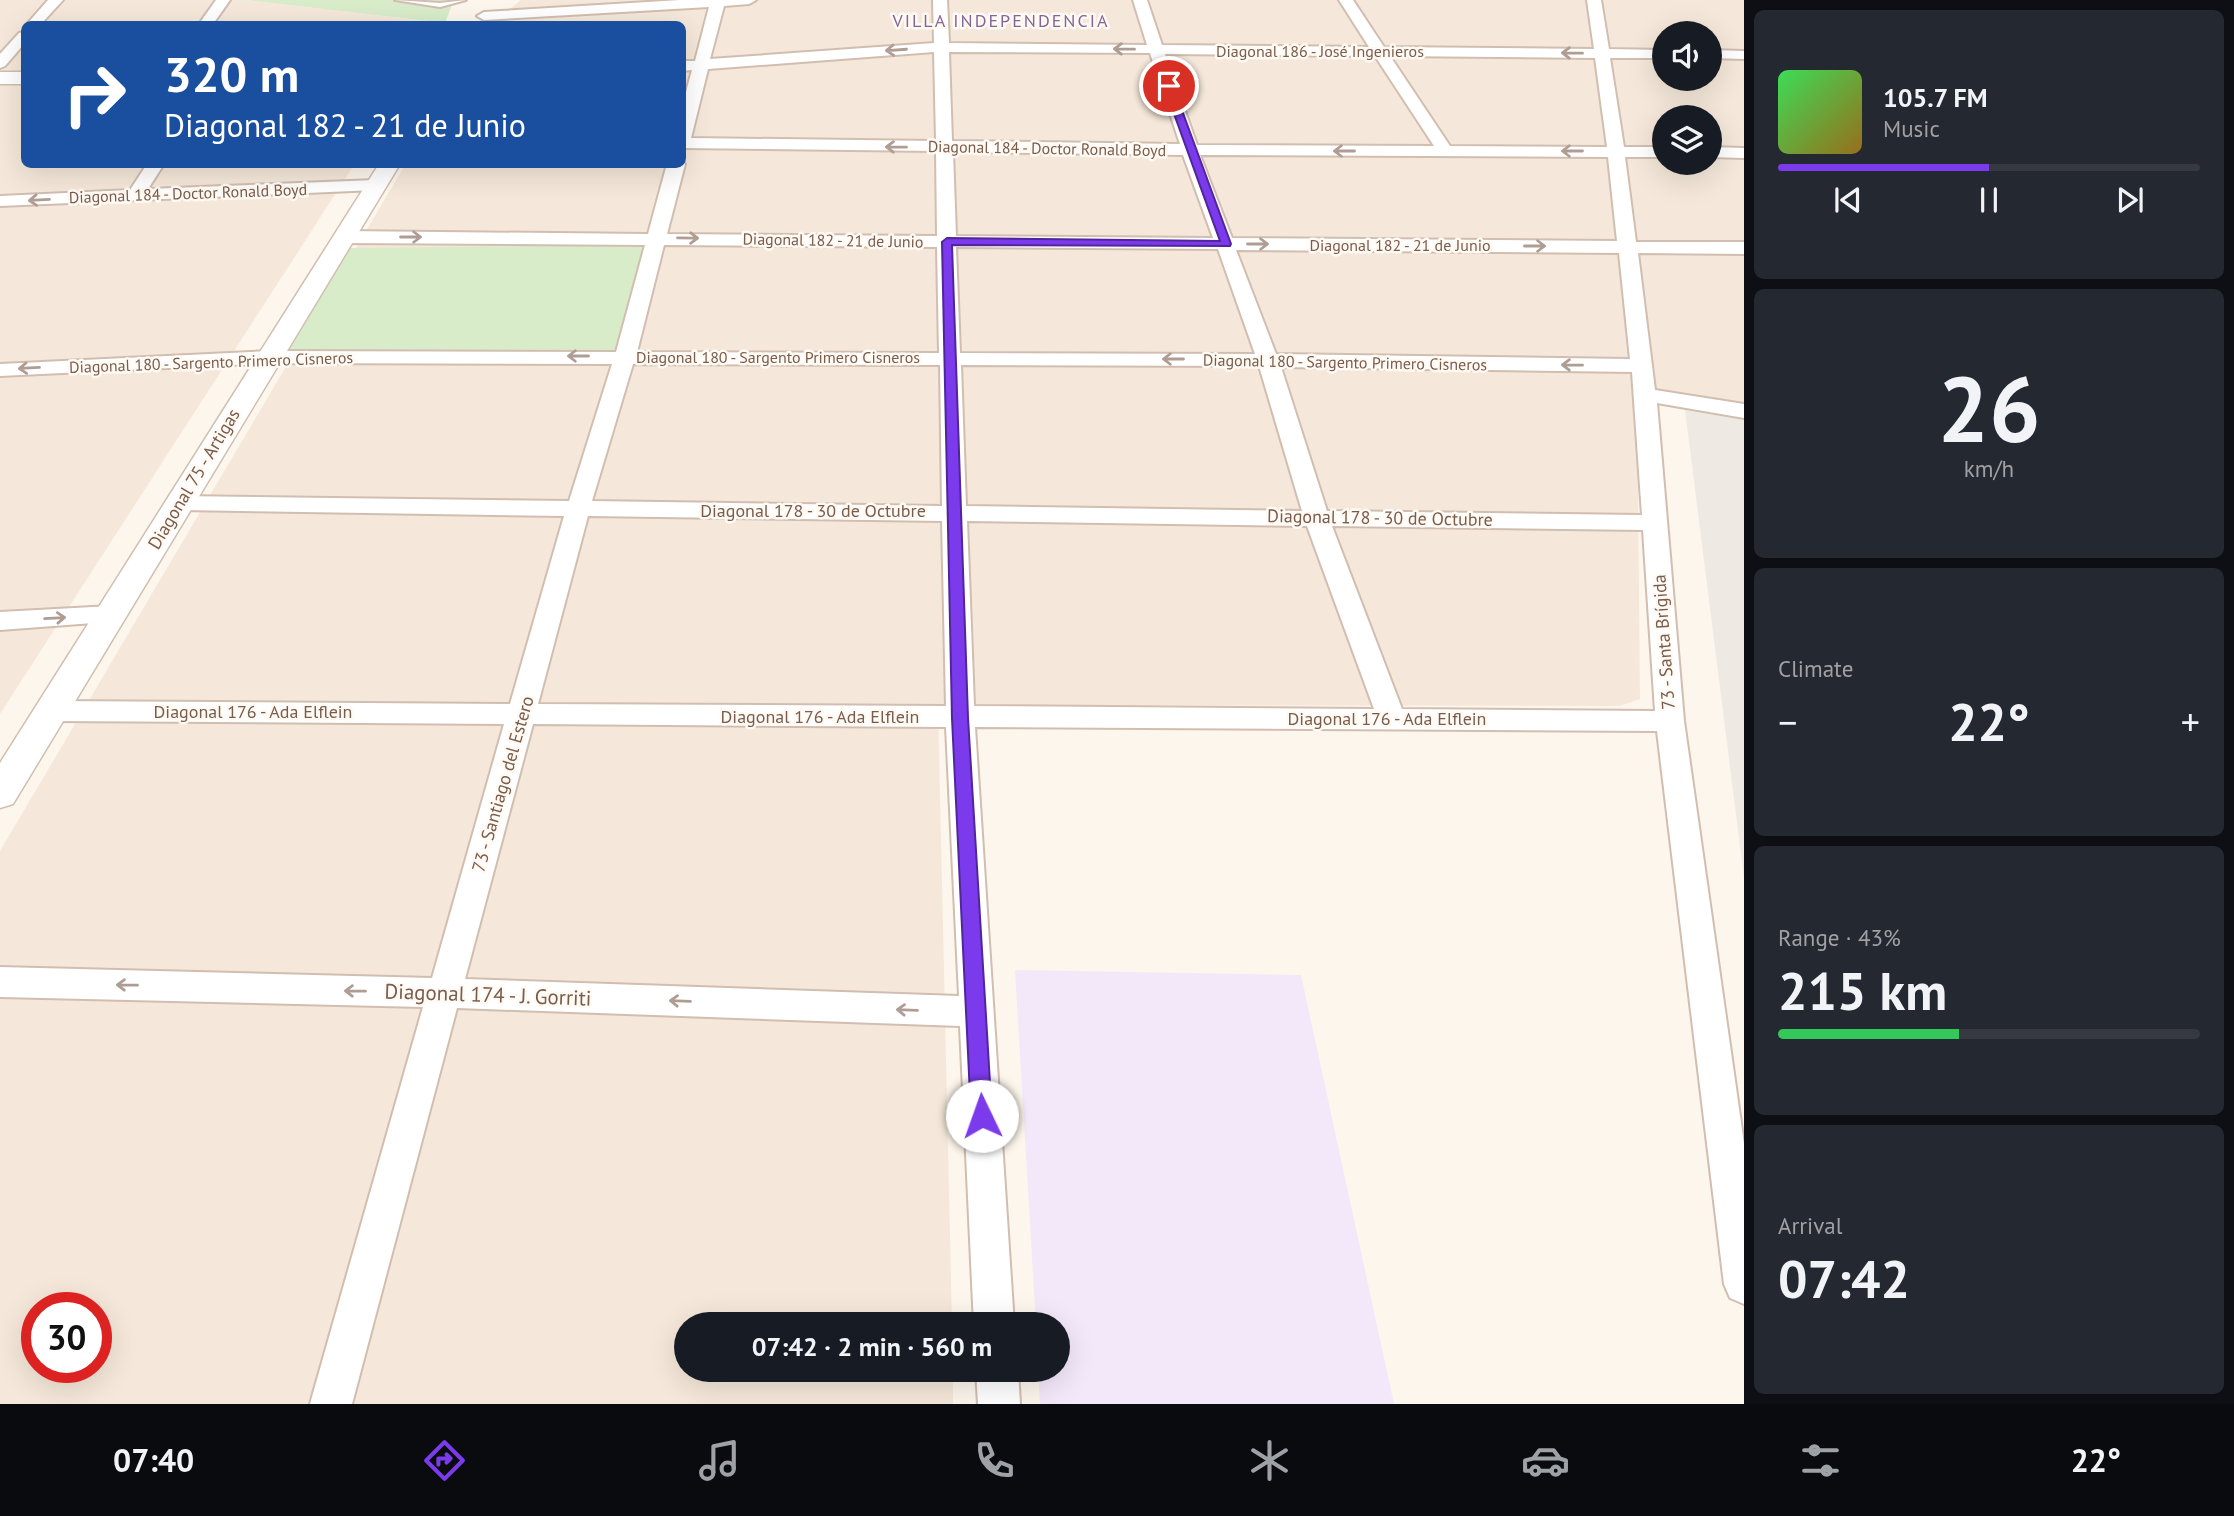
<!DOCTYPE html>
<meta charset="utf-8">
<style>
body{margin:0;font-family:"PT Sans",sans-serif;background:#242831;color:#f1f3f6;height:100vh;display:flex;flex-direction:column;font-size:26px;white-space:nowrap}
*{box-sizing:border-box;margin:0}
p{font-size:23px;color:#9ea1a6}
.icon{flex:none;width:38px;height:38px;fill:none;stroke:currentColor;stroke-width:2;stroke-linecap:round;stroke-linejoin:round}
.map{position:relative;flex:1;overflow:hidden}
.side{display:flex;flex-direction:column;gap:10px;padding:10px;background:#0d0f14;width:490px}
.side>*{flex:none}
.guide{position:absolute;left:21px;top:21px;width:665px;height:147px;border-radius:10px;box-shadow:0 7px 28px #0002;background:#1a4fa0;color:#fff;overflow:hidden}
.fabs{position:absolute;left:1652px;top:21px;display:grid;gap:14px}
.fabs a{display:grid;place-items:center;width:70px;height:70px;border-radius:50%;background:#171b24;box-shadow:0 7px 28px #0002;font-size:35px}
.speed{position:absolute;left:21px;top:1292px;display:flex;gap:14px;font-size:35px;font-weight:700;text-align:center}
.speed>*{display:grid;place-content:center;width:91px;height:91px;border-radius:50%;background:#171b24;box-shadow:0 7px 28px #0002;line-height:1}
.speed .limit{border:10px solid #d22;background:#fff;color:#111}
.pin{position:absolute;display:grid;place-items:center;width:60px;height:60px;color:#fff;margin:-30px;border:4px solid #fff;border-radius:50%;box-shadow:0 2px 7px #0007}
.me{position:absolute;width:77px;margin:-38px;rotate:357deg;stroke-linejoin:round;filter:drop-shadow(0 0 5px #0008)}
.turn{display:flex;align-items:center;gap:24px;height:147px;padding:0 28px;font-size:32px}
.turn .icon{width:91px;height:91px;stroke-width:2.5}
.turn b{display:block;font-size:49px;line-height:60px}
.big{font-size:52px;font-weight:800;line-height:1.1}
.side .card{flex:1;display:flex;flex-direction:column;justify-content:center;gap:10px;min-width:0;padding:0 24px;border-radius:10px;background:#242831}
.side .dial{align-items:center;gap:0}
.dial b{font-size:91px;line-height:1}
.song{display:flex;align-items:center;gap:21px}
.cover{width:84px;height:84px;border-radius:10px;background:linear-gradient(135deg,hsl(130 70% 55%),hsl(40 70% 35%))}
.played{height:7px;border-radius:4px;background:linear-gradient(90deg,#7c3aed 50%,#363941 50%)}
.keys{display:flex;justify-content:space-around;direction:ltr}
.heat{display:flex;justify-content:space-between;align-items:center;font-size:38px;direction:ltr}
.charge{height:10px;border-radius:5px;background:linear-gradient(90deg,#34c759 43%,#363941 0)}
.trip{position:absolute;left:674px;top:1312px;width:396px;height:70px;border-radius:35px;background:#171b24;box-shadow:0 7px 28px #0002;font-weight:800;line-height:70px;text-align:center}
.tab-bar{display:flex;height:112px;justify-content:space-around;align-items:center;background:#090b0e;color:#9ea1a6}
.tab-bar .icon{width:49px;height:49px}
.tab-bar .selected{color:#7c3aed}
.tab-bar b{font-size:32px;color:#f1f3f6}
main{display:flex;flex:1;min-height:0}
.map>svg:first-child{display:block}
</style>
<main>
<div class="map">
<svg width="1744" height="1404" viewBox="0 0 1744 1404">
<rect width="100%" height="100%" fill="#fdf6ec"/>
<path fill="#f5e8da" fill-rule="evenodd" d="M0,0h245l200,23 -421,1v140l330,1 -354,549z
M521,0h1223v406l-107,-17 3,310 -21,7 -681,-1 14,620h-266v45h267v34h-953v-553l405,-686 277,-1v-140h-191zM1664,33h46v46h-46zM1664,117h46v46h-46zM37,1307h59v60h-59z"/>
<path fill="#efe9e4" d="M1685,410l59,10v458z"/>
<path fill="#f3e8fa" d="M1015,970l286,5 93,429h-354l-2,-34h19v-45h-21z"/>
<path fill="#d8ecc9" d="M245,0h214l-7,5 -7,18z
M649,245l-29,107h-341l61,-104z"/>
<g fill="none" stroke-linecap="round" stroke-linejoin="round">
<g stroke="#d1beb0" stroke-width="4">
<path id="service" d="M395,0l45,3 26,-3 -26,7z"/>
</g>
<g stroke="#d1beb0" stroke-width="4">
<path id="minor" d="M48,0h15l-22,24h-14z
M216,0h14l-17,24h-14z
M680,0h76l-7,4 -25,2 -14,53 224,-16 -1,-43h14l2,43 198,2 -14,-45h14l15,45 207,2 -30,-47h14l31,47 210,2 -7,-49h14l8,49 55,1v8h-54l14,89h40v10h-39l11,85h108v12l-106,-1 17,137 89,14v14l-87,-15 27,318 60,423v160l-14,-6 -6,-14 -67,-553 -682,-4 39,598h-40l-14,-299 -503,-18 -105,396h-42l113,-397 -423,-10v-30l432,11 72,-254 -451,-3 -10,-3 -4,-7 4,-7 10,-3 457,3 54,-188 -384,-6 -8,-2 -4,-5 4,-5 8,-2 389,5 43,-137 -343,-1 -269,13v-12l269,-13 347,1 29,-107 -302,-2 -9,-6 9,-6 305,3 19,-70h15v-3l3,3 -18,70 270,2 -1,-85 -254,-3v-41l10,-37 -10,1v-10h13l14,-54 -225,13 -7,-4 7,-4zM934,52l2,89 -245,-3 17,-69zM949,52l201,1 30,91 -228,-3zM1165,54l210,2 59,90 -237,-1zM1390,56l205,2 12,89 -157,-1zM953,152l230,3 30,83 -257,-2zM1200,155l408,2 9,84 -385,-3zM664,245l273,2 2,106 -302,-1zM956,247l262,2 37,105 -295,-1zM1236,250l383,3 11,106 -354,-5zM633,364l307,1 2,141 -350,-5zM961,365l298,1 43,145 -336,-5zM1281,367l351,5 10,143 -315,-4zM588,516l354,5 4,185 -408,-2zM967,521l340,5 67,183 -400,-3zM1332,526l311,4 12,181 -253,-2zM533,724l413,3 13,269 -494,-17z
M24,32v12l-19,22 -5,2v-14l19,-21z
M1710,50l34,1v8l-34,-1z
M1710,147l34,1v10l-34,-1z
M147,164h17l-16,25 228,-9 9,5 -9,5 -376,16v-10l130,-6z
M111,606l9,3 4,6 -4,6 -120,9v-18z
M976,1370h42l2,34h-42z"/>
</g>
<g stroke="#d1beb0" stroke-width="3">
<path id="tertiary" d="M0,72h24v12h-24z
M379,164h21l-387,640 -13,4v-45z"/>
</g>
<use href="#service" fill="#fff" fill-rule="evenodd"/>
<use href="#minor" fill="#fff" fill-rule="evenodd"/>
<use href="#tertiary" fill="#fff" fill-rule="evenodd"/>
</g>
<defs><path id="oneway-shaft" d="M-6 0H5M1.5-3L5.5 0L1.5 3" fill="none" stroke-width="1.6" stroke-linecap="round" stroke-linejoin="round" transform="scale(1.75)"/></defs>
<g stroke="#af9d94">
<use href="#oneway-shaft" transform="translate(1124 49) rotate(-179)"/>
<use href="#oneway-shaft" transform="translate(896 50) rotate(176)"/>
<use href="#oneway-shaft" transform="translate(1572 53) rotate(-179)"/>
<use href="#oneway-shaft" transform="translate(896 147) rotate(-179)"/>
<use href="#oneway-shaft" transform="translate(1344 151) rotate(-180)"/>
<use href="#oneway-shaft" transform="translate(1572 151) rotate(180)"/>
<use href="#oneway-shaft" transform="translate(39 200) rotate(177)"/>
<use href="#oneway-shaft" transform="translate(411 237)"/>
<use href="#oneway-shaft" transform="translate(688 238) rotate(1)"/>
<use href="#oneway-shaft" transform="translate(1258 244)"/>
<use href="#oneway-shaft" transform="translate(1535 246)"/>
<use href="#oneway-shaft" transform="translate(578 356) rotate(180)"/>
<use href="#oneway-shaft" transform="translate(1173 359) rotate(-180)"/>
<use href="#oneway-shaft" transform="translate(1572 365) rotate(-179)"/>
<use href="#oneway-shaft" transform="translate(29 368) rotate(177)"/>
<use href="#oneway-shaft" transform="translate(55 618) rotate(-3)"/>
<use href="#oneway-shaft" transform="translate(127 985) rotate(-179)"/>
<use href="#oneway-shaft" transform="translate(355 991) rotate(-179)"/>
<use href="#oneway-shaft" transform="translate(680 1001) rotate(-178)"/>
<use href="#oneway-shaft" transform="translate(907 1010) rotate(-178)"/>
</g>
<path fill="#7c3aed" stroke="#51269a" stroke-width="2" d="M1169,84l4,2 58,158 -1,2 -278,-1 16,473 24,398 -3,7 -7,3 -8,-3 -3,-7 -19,-398 -10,-476 5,-4 273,3 -56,-155z"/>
<g text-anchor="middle" stroke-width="5" stroke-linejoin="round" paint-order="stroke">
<g font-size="16" fill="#7a5c4d" stroke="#fffaf3">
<text x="1320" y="57">Diagonal 186 - José Ingenieros</text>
<text transform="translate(1047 148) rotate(1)" y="6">Diagonal 184 - Doctor Ronald Boyd</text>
<text transform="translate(188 193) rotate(-2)" y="6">Diagonal 184 - Doctor Ronald Boyd</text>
<text transform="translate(833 240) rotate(1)" y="6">Diagonal 182 - 21 de Junio</text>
<text x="1400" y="251">Diagonal 182 - 21 de Junio</text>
<text x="778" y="363">Diagonal 180 - Sargento Primero Cisneros</text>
<text transform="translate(211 362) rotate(-2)" y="6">Diagonal 180 - Sargento Primero Cisneros</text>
<text transform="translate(1345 362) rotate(1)" y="6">Diagonal 180 - Sargento Primero Cisneros</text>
</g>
<g font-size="18" letter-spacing="2" fill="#846695" stroke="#fffaf3">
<text x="1001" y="27">VILLA INDEPENDENCIA</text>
</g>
<g font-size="18" fill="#7a5c4d" stroke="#fffaf3">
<text transform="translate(194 479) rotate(-59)" y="6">Diagonal 75 - Artigas</text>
<text x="813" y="517">Diagonal 178 - 30 de Octubre</text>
<text transform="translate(1380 518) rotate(1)" y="6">Diagonal 178 - 30 de Octubre</text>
<text transform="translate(1664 642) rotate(-94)" y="6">73 - Santa Brígida</text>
<text x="253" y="718">Diagonal 176 - Ada Elflein</text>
<text x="820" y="723">Diagonal 176 - Ada Elflein</text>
<text x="1387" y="725">Diagonal 176 - Ada Elflein</text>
<text transform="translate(503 784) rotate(-74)" y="6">73 - Santiago del Estero</text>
</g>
<g font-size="21" fill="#7a5c4d" stroke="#fffaf3">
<text transform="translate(488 995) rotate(2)" y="7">Diagonal 174 - J. Gorriti</text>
</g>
</g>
</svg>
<div class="fabs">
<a><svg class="icon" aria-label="sound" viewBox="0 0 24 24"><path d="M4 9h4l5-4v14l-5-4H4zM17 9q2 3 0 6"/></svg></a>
<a><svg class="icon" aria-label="layers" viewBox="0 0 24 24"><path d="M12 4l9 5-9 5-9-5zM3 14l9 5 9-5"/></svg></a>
</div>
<div class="speed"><div class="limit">30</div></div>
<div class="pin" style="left:1169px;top:86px;background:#d93025"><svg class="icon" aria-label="arrive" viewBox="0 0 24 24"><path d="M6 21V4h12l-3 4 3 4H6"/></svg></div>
<svg class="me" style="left:982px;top:1116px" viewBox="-20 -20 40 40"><circle r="19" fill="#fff"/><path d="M0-13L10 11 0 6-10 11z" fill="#7c3aed"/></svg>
<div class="trip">07:42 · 2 min · 560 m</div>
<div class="guide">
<div class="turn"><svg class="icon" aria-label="right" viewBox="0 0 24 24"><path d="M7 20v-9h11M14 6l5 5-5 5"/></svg><div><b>320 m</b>Diagonal 182 - 21 de Junio</div></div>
</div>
</div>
<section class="side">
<div class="card">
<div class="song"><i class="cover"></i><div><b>105.7 FM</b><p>Music</p></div></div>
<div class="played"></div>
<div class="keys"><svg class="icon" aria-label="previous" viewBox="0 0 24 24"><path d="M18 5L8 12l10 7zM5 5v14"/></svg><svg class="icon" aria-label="pause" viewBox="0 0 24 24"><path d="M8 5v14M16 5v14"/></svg><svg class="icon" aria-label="next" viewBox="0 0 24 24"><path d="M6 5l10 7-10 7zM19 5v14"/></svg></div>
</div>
<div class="card dial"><b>26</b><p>km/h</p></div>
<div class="card"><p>Climate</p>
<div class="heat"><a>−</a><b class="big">22°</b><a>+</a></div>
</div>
<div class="card"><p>Range · 43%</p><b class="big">215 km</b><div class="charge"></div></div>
<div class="card"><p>Arrival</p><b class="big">07:42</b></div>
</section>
</main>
<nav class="tab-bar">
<b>07:40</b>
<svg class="icon selected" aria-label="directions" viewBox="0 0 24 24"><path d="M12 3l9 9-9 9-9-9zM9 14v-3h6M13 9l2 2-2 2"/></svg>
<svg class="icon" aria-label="music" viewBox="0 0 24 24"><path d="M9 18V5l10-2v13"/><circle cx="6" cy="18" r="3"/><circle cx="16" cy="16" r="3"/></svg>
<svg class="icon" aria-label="phone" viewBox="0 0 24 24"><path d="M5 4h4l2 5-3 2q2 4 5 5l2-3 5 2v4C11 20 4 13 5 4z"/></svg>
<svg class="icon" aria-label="climate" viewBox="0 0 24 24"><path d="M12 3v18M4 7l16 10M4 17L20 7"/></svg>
<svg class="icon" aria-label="car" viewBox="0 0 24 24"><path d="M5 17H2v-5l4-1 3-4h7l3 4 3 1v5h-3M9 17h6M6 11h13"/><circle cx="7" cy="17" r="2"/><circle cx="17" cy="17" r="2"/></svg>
<svg class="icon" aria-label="filters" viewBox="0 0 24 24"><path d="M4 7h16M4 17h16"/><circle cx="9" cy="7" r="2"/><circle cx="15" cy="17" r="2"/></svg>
<b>22°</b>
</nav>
